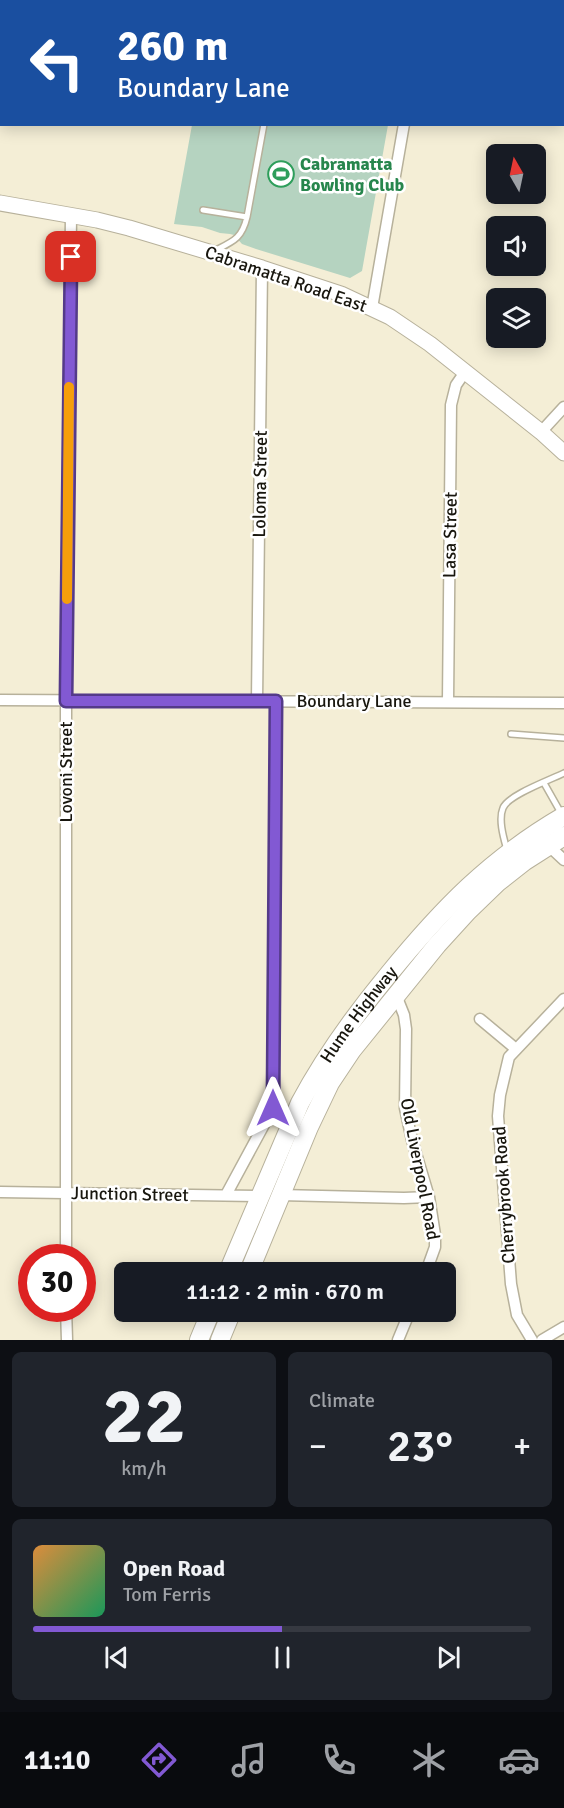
<!DOCTYPE html>
<meta charset="utf-8">
<style>
body{margin:0;font-family:Signika,sans-serif;background:#20242c;color:#f1f3f6;height:100vh;display:flex;flex-direction:column;font-size:22px;white-space:nowrap}
*{box-sizing:border-box;margin:0}
p{font-size:20px;color:#9ea1a6}
.icon{flex:none;width:33px;height:33px;fill:none;stroke:currentColor;stroke-width:2;stroke-linecap:round;stroke-linejoin:round}
.map{position:relative;height:1340px;overflow:hidden}
.drawer{display:flex;flex-direction:column;gap:12px;padding:12px;background:#0d0f14;flex:1}
.drawer>*{flex:none}
.banner{position:absolute;left:0px;top:0px;width:564px;height:126px;box-shadow:0 3px 15px #0003;background:#1a4fa0;color:#fff;overflow:hidden}
.needle{width:39px;rotate:351deg}
.controls{position:absolute;left:486px;top:144px;display:grid;gap:12px}
.controls a{display:grid;place-items:center;width:60px;height:60px;border-radius:9px;background:#171b24;box-shadow:0 3px 15px #0003;font-size:30px}
.speed{position:absolute;left:18px;top:1244px;display:flex;gap:12px;font-size:30px;font-weight:700;text-align:center}
.speed>*{display:grid;place-content:center;width:78px;height:78px;border-radius:50%;background:#171b24;box-shadow:0 3px 15px #0003;line-height:1}
.speed .limit{border:9px solid #d22;background:#fff;color:#111}
.pin{position:absolute;display:grid;place-items:center;width:51px;height:51px;color:#fff;margin:-26px;border-radius:12px;box-shadow:0 3px 9px #0006}
.me{position:absolute;width:66px;margin:-33px;rotate:0deg;stroke-linejoin:round;filter:drop-shadow(0 0 4px #0008)}
.turn{display:flex;align-items:center;gap:21px;height:126px;padding:0 18px;font-size:27px}
.turn .icon{width:78px;height:78px;stroke-width:2.5}
.turn b{display:block;font-size:42px;line-height:51px}
.big{font-size:45px;font-weight:600;line-height:1.1}
.drawer .card{flex:1;display:flex;flex-direction:column;justify-content:center;gap:9px;min-width:0;padding:0 21px;border-radius:9px;background:#20242c}
.drawer .dial{align-items:center;gap:0}
.dial b{font-size:78px;line-height:1}
.song{display:flex;align-items:center;gap:18px}
.cover{width:72px;height:72px;border-radius:9px;background:linear-gradient(135deg,hsl(30 70% 55%),hsl(150 70% 35%))}
.played{height:6px;border-radius:3px;background:linear-gradient(90deg,#8259d3 50%,#363941 50%)}
.keys{display:flex;justify-content:space-around;direction:ltr}
.heat{display:flex;justify-content:space-between;align-items:center;font-size:33px;direction:ltr}
.drawer .tiles{flex:1;display:grid;gap:12px;grid-template-columns:1fr 1fr}
.card:last-child{grid-column:span 2}
.trip{position:absolute;left:114px;top:1262px;width:342px;height:60px;border-radius:9px;background:#171b24;box-shadow:0 3px 15px #0003;font-weight:600;line-height:60px;text-align:center}
.tab-bar{display:flex;height:96px;justify-content:space-around;align-items:center;background:#090b0e;color:#9ea1a6}
.tab-bar .icon{width:42px;height:42px}
.tab-bar .active{color:#8259d3}
.tab-bar b{font-size:27px;color:#f1f3f6}
.map>svg:first-child{display:block}
</style>
<div class="map">
<svg width="564" height="1340" viewBox="0 0 564 1340">
<rect width="100%" height="100%" fill="#f4eed6"/>
<path fill="#b5d3c0" d="M192,125h196l-26,146 -12,7 -94,-29 -14,-5 -8,-9 -4,-1 -10,-1 -18,-6 -28,-3z"/>
<g fill="none" stroke-linecap="round" stroke-linejoin="round">
<g stroke="#b7b19b" stroke-width="8">
<path id="lane" d="M203,210l44,7c-5,21 -13,24 -31,33
M247,217l17,-93
M511,734l53,4
M544,783l17,30
M507,850c-3,-11 -9,-30 -4,-42 5,-13 47,-28 61,-35"/>
</g>
<g stroke="#b7b19b" stroke-width="13">
<path id="street" d="M372,308l32,-184
M541,432l23,-25
M0,700l564,3
M257,701l5,-433
M448,702l3,-297 5,-20 9,-13
M549,846l15,14
M396,995l8,20 2,14 -1,79 7,32 17,57 6,38v12l-9,25
M480,1019l36,30
M0,1192l260,4
M226,1195l47,-87 3,-407
M280,1195l124,3 25,-1
M66,1257v-556l5,-486
M66,1308l1,32
M398,1340l12,-29
M532,1340l-15,-25 -6,-31 -13,-168 2,-21 9,-38 55,-58
M542,1340l22,-13"/>
</g>
<g stroke="#b7b19b" stroke-width="16">
<path id="secondary" d="M420,0l2,2
M479,0l8,2
M433,2l2,-2
M562,15h2"/>
</g>
<g stroke="#b7b19b" stroke-width="17">
<path id="primary" d="M0,203l97,17 32,8 133,40 79,26 49,23 40,27 111,88 23,21"/>
</g>
<g stroke="#b7b19b" stroke-width="20">
<g id="highway">
<path id="s1" d="M228,1272l72,-169c25,-47 55,-88 88,-128 54,-66 102,-116 176,-159"/>
<path d="M249,1272l60,-145 21,-44 22,-33 85,-105 31,-34 29,-28 28,-22 39,-25"/>
<path d="M199,1340l12,-29"/>
<path d="M220,1340l12,-29"/>
</g>
</g>
<use href="#lane" stroke="#fff" stroke-width="5"/>
<use href="#street" stroke="#fff" stroke-width="10"/>
<use href="#secondary" stroke="#fff" stroke-width="14"/>
<use href="#primary" stroke="#fff" stroke-width="15"/>
<use href="#highway" stroke="#fff" stroke-width="18"/>
</g>
<g fill="none" stroke-linecap="round" stroke-linejoin="round">
<g stroke="#543a89" stroke-width="15">
<path id="route" d="M71,257l-5,444h210l-3,407"/>
</g>
<use href="#route" stroke="#8259d3" stroke-width="10"/>
<path stroke="#f59e0b" stroke-width="10" d="M67,599l2,-212"/>
</g>
<defs>
<g id="stadium-ring" transform="scale(1.35)"><circle r="9.5" fill="#fff" stroke="#2e9e5b" stroke-width="1.5"/><path d="M0-5a6.5 5 0 1 0 0 10a6.5 5 0 1 0 0-10ZM-3.5-1.8h7v3.6h-7Z" fill="#2e9e5b"/></g>
</defs>
<g fill-rule="evenodd">
<use href="#stadium-ring" x="281" y="174"/>
</g>
<g text-anchor="middle" stroke-width="5" stroke-linejoin="round" paint-order="stroke">
<g font-size="18" font-weight="bold" fill="#27864d" stroke="#fff" text-anchor="start">
<text x="300" y="170">Cabramatta<tspan x="300" dy="21">Bowling Club</tspan></text>
</g>
<g font-size="18" fill="#18160e" stroke="#fff">
<text transform="translate(286 279) rotate(19)" y="6">Cabramatta Road East</text>
<text transform="translate(260 484) rotate(-89)" y="6">Loloma Street</text>
<text transform="translate(450 535) rotate(-89)" y="6">Lasa Street</text>
<text x="354" y="707">Boundary Lane</text>
<text transform="translate(66 772) rotate(-90)" y="6">Lovoni Street</text>
<text dy="6" stroke="none"><textPath href="#s1" startOffset="290">Hume Highway</textPath></text>
<text transform="translate(420 1169) rotate(79)" y="6">Old Liverpool Road</text>
<text transform="translate(130 1194) rotate(1)" y="6">Junction Street</text>
<text transform="translate(504 1195) rotate(-94)" y="6">Cherrybrook Road</text>
</g>
</g>
</svg>
<div class="controls">
<a><svg class="needle" viewBox="-14 -14 28 28"><path d="M0-13l5 13h-10z" fill="#e53935"/><path d="M0 13l5-13h-10z" fill="#9ea1a6"/></svg></a>
<a><svg class="icon" aria-label="sound" viewBox="0 0 24 24"><path d="M4 9h4l5-4v14l-5-4H4zM17 9q2 3 0 6"/></svg></a>
<a><svg class="icon" aria-label="layers" viewBox="0 0 24 24"><path d="M12 4l9 5-9 5-9-5zM3 14l9 5 9-5"/></svg></a>
</div>
<div class="speed"><div class="limit">30</div></div>
<div class="pin" style="left:71px;top:257px;background:#d93025"><svg class="icon" aria-label="arrive" viewBox="0 0 24 24"><path d="M6 21V4h12l-3 4 3 4H6"/></svg></div>
<svg class="me" style="left:273px;top:1108px" viewBox="-20 -20 40 40"><path d="M0-17L14 15 0 8-14 15z" fill="#8259d3" stroke="#fff" stroke-width="4"/></svg>
<div class="trip">11:12 · 2 min · 670 m</div>
<div class="banner">
<div class="turn"><svg class="icon" aria-label="left" viewBox="0 0 24 24"><path d="M17 20v-9H6M10 6l-5 5 5 5"/></svg><div><b>260 m</b>Boundary Lane</div></div>
</div>
</div>
<section class="drawer">
<div class="tiles">
<div class="card dial"><b>22</b><p>km/h</p></div>
<div class="card"><p>Climate</p>
<div class="heat"><a>−</a><b class="big">23°</b><a>+</a></div>
</div>
<div class="card">
<div class="song"><i class="cover"></i><div><b>Open Road</b><p>Tom Ferris</p></div></div>
<div class="played"></div>
<div class="keys"><svg class="icon" aria-label="previous" viewBox="0 0 24 24"><path d="M18 5L8 12l10 7zM5 5v14"/></svg><svg class="icon" aria-label="pause" viewBox="0 0 24 24"><path d="M8 5v14M16 5v14"/></svg><svg class="icon" aria-label="next" viewBox="0 0 24 24"><path d="M6 5l10 7-10 7zM19 5v14"/></svg></div>
</div>
</div>
</section>
<nav class="tab-bar">
<b>11:10</b>
<svg class="icon active" aria-label="directions" viewBox="0 0 24 24"><path d="M12 3l9 9-9 9-9-9zM9 14v-3h6M13 9l2 2-2 2"/></svg>
<svg class="icon" aria-label="music" viewBox="0 0 24 24"><path d="M9 18V5l10-2v13"/><circle cx="6" cy="18" r="3"/><circle cx="16" cy="16" r="3"/></svg>
<svg class="icon" aria-label="phone" viewBox="0 0 24 24"><path d="M5 4h4l2 5-3 2q2 4 5 5l2-3 5 2v4C11 20 4 13 5 4z"/></svg>
<svg class="icon" aria-label="climate" viewBox="0 0 24 24"><path d="M12 3v18M4 7l16 10M4 17L20 7"/></svg>
<svg class="icon" aria-label="car" viewBox="0 0 24 24"><path d="M5 17H2v-5l4-1 3-4h7l3 4 3 1v5h-3M9 17h6M6 11h13"/><circle cx="7" cy="17" r="2"/><circle cx="17" cy="17" r="2"/></svg>
</nav>
